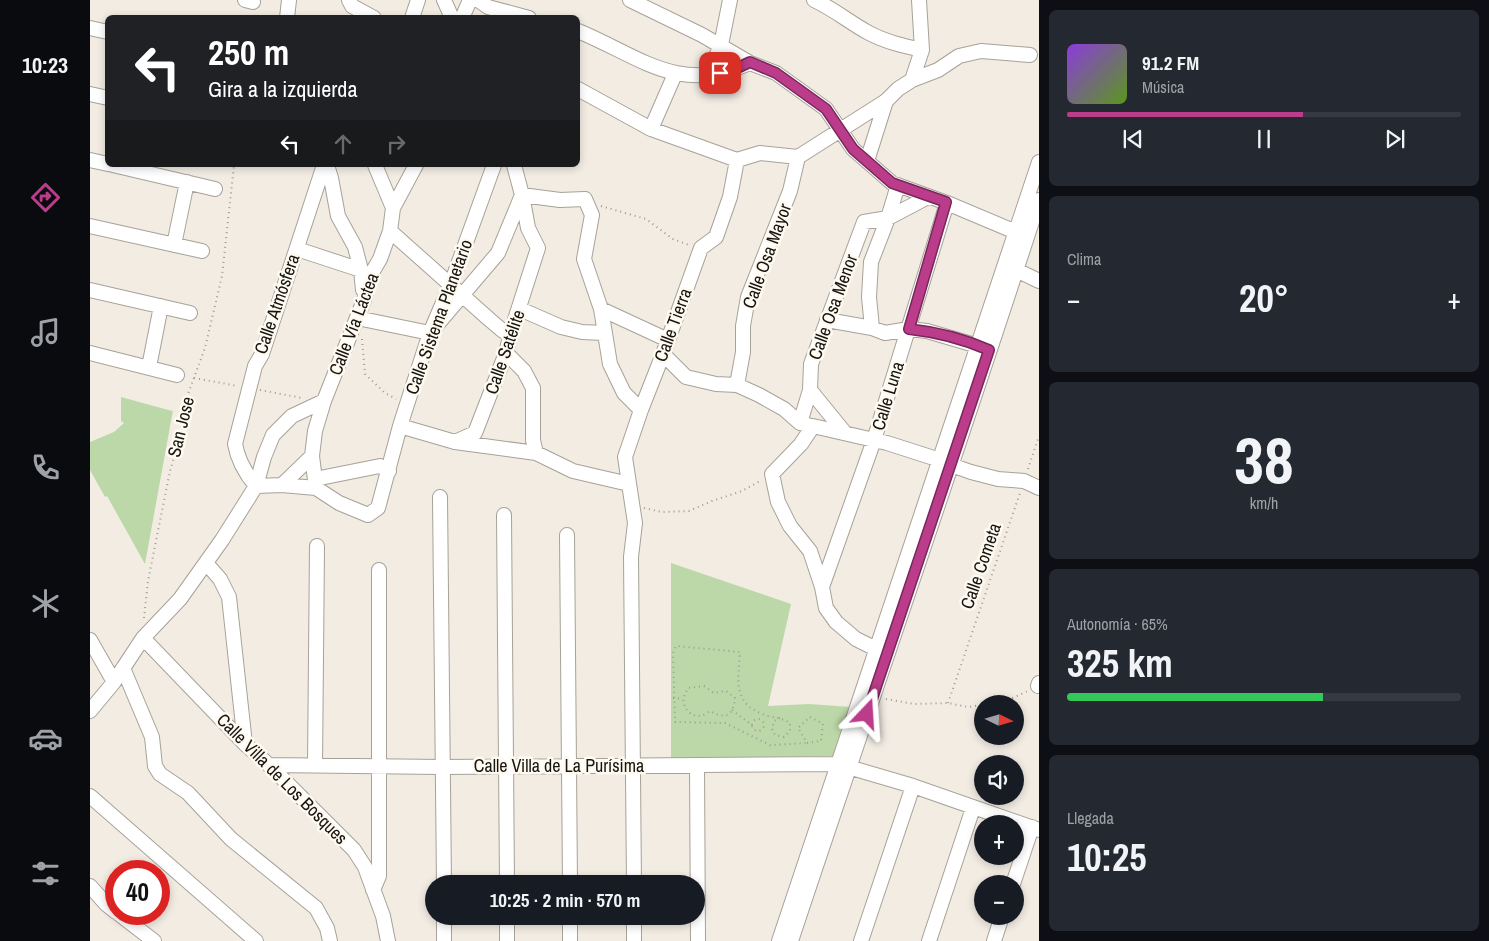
<!DOCTYPE html>
<html lang="es">
<meta charset="utf-8">
<style>
body{margin:0;font-family:"Archivo Narrow",sans-serif;background:#242831;color:#f1f3f6;height:100vh;display:flex;flex-direction:column;font-size:19px;white-space:nowrap}
*{box-sizing:border-box;margin:0}
p{font-size:16px;color:#9ea1a6}
.icon{flex:none;width:28px;height:28px;fill:none;stroke:currentColor;stroke-width:2;stroke-linecap:round;stroke-linejoin:round}
.map{position:relative;flex:1;overflow:hidden}
.sheet{display:flex;flex-direction:column;gap:10px;padding:10px;background:#0d0f14;width:450px}
.sheet>*{flex:none}
.hud{position:absolute;left:15px;top:15px;width:475px;height:152px;border-radius:8px;box-shadow:0 2px 8px #0003;background:#202124;color:#fff;overflow:hidden}
.needle{width:32px;rotate:95deg}
.buttons{position:absolute;left:884px;top:695px;display:grid;gap:10px}
.buttons a{display:grid;place-items:center;width:50px;height:50px;border-radius:50%;background:#171b24;box-shadow:0 2px 8px #0003;font-size:25px}
.speed{position:absolute;left:15px;top:860px;display:flex;gap:10px;font-size:25px;font-weight:700;text-align:center}
.speed>*{display:grid;place-content:center;width:65px;height:65px;border-radius:50%;background:#171b24;box-shadow:0 2px 8px #0003;line-height:1}
.speed .limit{border:8px solid #d22;background:#fff;color:#111}
.pin{position:absolute;display:grid;place-items:center;width:42px;height:42px;color:#fff;margin:-21px;border-radius:10px;box-shadow:0 2px 8px #0006}
.me{position:absolute;width:55px;margin:-28px;rotate:20deg;stroke-linejoin:round;filter:drop-shadow(0 0 4px #0008)}
.turn{display:flex;align-items:center;gap:18px;height:105px;padding:0 20px;font-size:22px}
.turn .icon{width:65px;height:65px;stroke-width:2.5}
.turn b{display:block;font-size:35px;line-height:42px}
.lanes{display:flex;align-items:center;height:48px;padding:0 20px;background:#0003;justify-content:center;gap:25px;direction:ltr}
.lanes .off{opacity:.35}
.big{font-size:38px;font-weight:800;line-height:1.1}
.sheet .tile{flex:1;display:flex;flex-direction:column;justify-content:center;gap:8px;min-width:0;padding:0 18px;border-radius:8px;background:#242831}
.sheet .dial{align-items:center;gap:0}
.dial b{font-size:65px;line-height:1}
.song{display:flex;align-items:center;gap:15px}
.cover{width:60px;height:60px;border-radius:8px;background:linear-gradient(135deg,hsl(270 70% 55%),hsl(90 70% 35%))}
.played{height:5px;border-radius:2px;background:linear-gradient(90deg,#ba3c8a 60%,#363941 60%)}
.keys{display:flex;justify-content:space-around;direction:ltr}
.heat{display:flex;justify-content:space-between;align-items:center;font-size:28px;direction:ltr}
.charge{height:8px;border-radius:4px;background:linear-gradient(90deg,#34c759 65%,#363941 0)}
.trip{position:absolute;left:335px;top:875px;width:280px;height:50px;border-radius:25px;background:#171b24;box-shadow:0 2px 8px #0003;font-weight:800;line-height:50px;text-align:center}
main{display:flex;flex:1;min-height:0}
.tabs{display:flex;flex-direction:column;width:90px;justify-content:space-around;align-items:center;background:#090b0e;color:#9ea1a6}
.tabs .icon{width:35px;height:35px}
.tabs .selected{color:#ba3c8a}
.tabs b{font-size:22px;color:#f1f3f6}
.map>svg:first-child{display:block}
</style>
<main>
<nav class="tabs">
<b>10:23</b>
<svg class="icon selected" aria-label="directions" viewBox="0 0 24 24"><path d="M12 3l9 9-9 9-9-9zM9 14v-3h6M13 9l2 2-2 2"/></svg>
<svg class="icon" aria-label="music" viewBox="0 0 24 24"><path d="M9 18V5l10-2v13"/><circle cx="6" cy="18" r="3"/><circle cx="16" cy="16" r="3"/></svg>
<svg class="icon" aria-label="phone" viewBox="0 0 24 24"><path d="M5 4h4l2 5-3 2q2 4 5 5l2-3 5 2v4C11 20 4 13 5 4z"/></svg>
<svg class="icon" aria-label="climate" viewBox="0 0 24 24"><path d="M12 3v18M4 7l16 10M4 17L20 7"/></svg>
<svg class="icon" aria-label="car" viewBox="0 0 24 24"><path d="M5 17H2v-5l4-1 3-4h7l3 4 3 1v5h-3M9 17h6M6 11h13"/><circle cx="7" cy="17" r="2"/><circle cx="17" cy="17" r="2"/></svg>
<svg class="icon" aria-label="filters" viewBox="0 0 24 24"><path d="M4 7h16M4 17h16"/><circle cx="9" cy="7" r="2"/><circle cx="15" cy="17" r="2"/></svg>
</nav>
<div class="map">
<svg width="949" height="941" viewBox="0 0 949 941">
<rect width="100%" height="100%" fill="#f2ece3"/>
<path fill="#bcd8a8" d="M31,397l51,14 1,-1 -28,154 -38,-68 -2,1 -15,-27v-28l24,-10 10,-9 -3,-2z
M581,563l120,41 -23,102 41,-2 42,3 -16,49 -164,2z"/>
<g fill="none" stroke-linecap="round" stroke-linejoin="round">
<g stroke="#a7a299" stroke-width="16">
<path id="minor" d="M155,0l8,2
M259,0l3,6 22,12
M354,0l8,18
M388,0l10,7 41,11
M540,0l72,35 48,28 26,10 50,36 27,40 39,34 55,20 69,29
M724,0c20,9 36,23 55,33 17,9 35,13 53,17
M197,18l2,-18
M322,18l6,-18
M372,18l8,-18
M0,28l18,4
M488,31c63,26 100,64 172,32
M618,75l13,-30 9,-45
M822,80l26,-10 21,-14 22,-5 49,4
M488,89l73,40 86,31
M0,94l18,4
M561,129l24,-55
M708,157l88,-56
M0,160l18,4
M777,161l19,-60 12,-12 14,-9 10,-30 -3,-50
M23,165l102,24
M234,165l-62,189 -7,12 -20,78c3,17 10,29 21,42l26,-1 34,3 23,15 29,12 10,-7 22,-82 30,-93 21,-49 43,-119
M237,165l4,13 7,38 17,31 6,23 2,20
M285,165l18,43
M0,226l112,25
M300,231l100,89 13,11 8,1
M84,245l13,-63
M207,249l64,21
M918,266l31,15
M0,290l100,23
M430,309l41,18 21,5 22,1
M511,309l67,31
M267,318l73,15 68,-80 24,-58 -8,-30
M737,320l45,8 13,5 24,-4 18,2 58,17
M782,328l-3,-31 2,-35 17,-44 10,-33
M0,353l87,22
M416,353l18,18 9,17v52l3,13
M573,354l23,23 30,7 21,1 22,10 25,14 16,14 8,2
M59,367l12,-61
M647,385l6,-33v-26l5,-29 42,-106 8,-34
M720,390l35,43
M710,423l10,-33 1,-26 53,-142 24,-4 40,-21
M310,426l55,16 81,11 37,18 56,13
M365,442l20,-9 31,-80 5,-21 27,-84 -10,-20 -6,-33 38,5 25,-1 7,16 -8,44 17,50 9,55 14,29 17,17
M861,465l20,7 27,7 26,2 15,7
M225,479l65,-13 9,5
M192,485l30,-29
M226,488l-4,-32 3,-25 9,-30 40,-101 6,-24 10,-17 10,-28 3,-23 23,-43
M350,497l4,387
M414,515l3,369
M477,535l3,349
M116,563l14,16 9,18 16,147
M732,587l52,-147 73,-237
M53,638l102,106 24,21 85,85 11,17 18,49 5,25
M0,640l24,42
M786,649l-20,-10 -20,-17 -10,-14 -4,-21 -12,-36 -20,-25 -12,-24 -6,-28 29,-30 12,-18 74,17 53,17
M33,668l29,69 3,29 5,8 28,19 43,46 85,69 11,20 3,13
M948,686l1,-3
M0,711l24,-29 29,-44 37,-39 42,-59 34,-54 8,-29 9,-22 19,-19 32,-15
M179,765l173,2 396,-3 75,22 126,44
M607,765l1,176
M225,766l2,-220
M0,796l166,145
M544,884l-3,-327 4,-34 -10,-66 16,-47 22,-56 38,-106 15,-11 14,-40 7,-37 23,-7 38,4
M923,884l19,-57
M0,886l16,18 10,8
M283,890l6,-14v-306
M29,914l35,27
M354,916v25
M417,916v25
M480,916v25
M544,916v25
M689,941l260,-779
M701,941c82,-247 168,-493 248,-741
M771,941l52,-155
M839,941l44,-133
M904,941l8,-25"/>
</g>
<path stroke="#9e9a93" stroke-width="2" stroke-dasharray="1 4" stroke-linecap="butt" d="M511,206l45,13 27,20 16,6
M272,339l3,35 20,19 11,6
M104,378l44,8
M170,390l42,8
M938,469l11,-33
M554,508l18,4 27,-1 23,-10 30,-10 18,-10
M54,618l4,-37 22,-110 11,-37 4,-32 20,-54 17,-72 12,-111
M614,686l10,7 12,-2 9,7c-2,18 -9,22 -25,13l-8,5 -10,-1 -7,-7 -2,-9 5,-11z
M583,698l10,1
M796,699l28,5 34,-1 20,4 14,-2
M858,703l72,-210
M898,704l20,-4 20,-9
M642,710l20,15
M720,717l13,7 -2,17 -14,2 -9,-15z
M690,718l-6,3 -2,8 3,6 9,2 6,-6v-8c-8,-5 -14,-5 -22,-7 -36,-11 -30,-34 -28,-64l-64,-6 -3,7 2,69 50,1 45,22 37,-2
M662 725a6 6 0 1 1 12 0a6 6 0 1 1-12 0Z"/>
<use href="#minor" stroke="#fff" stroke-width="14"/>
</g>
<g fill="none" stroke-linecap="round" stroke-linejoin="round">
<g stroke="#79275a" stroke-width="12">
<path id="route" d="M630,73l11,-2 19,-9 26,11 50,36 27,40 39,34 54,19 -37,127c27,3 55,10 80,21l-122,364"/>
</g>
<use href="#route" stroke="#ba3c8a" stroke-width="9"/>
</g>
<g text-anchor="middle" stroke-width="5" stroke-linejoin="round" paint-order="stroke">
<g font-size="18" fill="#161411" stroke="#fffaf0">
<text transform="translate(677 256) rotate(-70)" y="6">Calle Osa Mayor</text>
<text transform="translate(187 304) rotate(-71)" y="6">Calle Atmósfera</text>
<text transform="translate(743 307) rotate(-70)" y="6">Calle Osa Menor</text>
<text transform="translate(349 317) rotate(-70)" y="6">Calle Sistema Planetario</text>
<text transform="translate(264 324) rotate(-69)" y="6">Calle Vía Láctea</text>
<text transform="translate(583 325) rotate(-70)" y="6">Calle Tierra</text>
<text transform="translate(415 352) rotate(-71)" y="6">Calle Satélite</text>
<text transform="translate(798 396) rotate(-73)" y="6">Calle Luna</text>
<text transform="translate(91 427) rotate(-76)" y="6">San Jose</text>
<text transform="translate(891 566) rotate(-71)" y="6">Calle Cometa</text>
<text x="469" y="772">Calle Villa de La Purísima</text>
<text transform="translate(192 779) rotate(45)" y="6">Calle Villa de Los Bosques</text>
</g>
</g>
</svg>
<div class="buttons">
<a><svg class="needle" viewBox="-14 -14 28 28"><path d="M0-13l5 13h-10z" fill="#e53935"/><path d="M0 13l5-13h-10z" fill="#9ea1a6"/></svg></a>
<a><svg class="icon" aria-label="sound" viewBox="0 0 24 24"><path d="M4 9h4l5-4v14l-5-4H4zM17 9q2 3 0 6"/></svg></a>
<a>+</a>
<a>−</a>
</div>
<div class="speed"><div class="limit">40</div></div>
<div class="pin" style="left:630px;top:73px;background:#d93025"><svg class="icon" aria-label="arrive" viewBox="0 0 24 24"><path d="M6 21V4h12l-3 4 3 4H6"/></svg></div>
<svg class="me" style="left:777px;top:714px" viewBox="-20 -20 40 40"><path d="M0-17L14 15 0 8-14 15z" fill="#ba3c8a" stroke="#fff" stroke-width="4"/></svg>
<div class="trip">10:25 · 2 min · 570 m</div>
<div class="hud">
<div class="turn"><svg class="icon" aria-label="left" viewBox="0 0 24 24"><path d="M17 20v-9H6M10 6l-5 5 5 5"/></svg><div><b>250 m</b>Gira a la izquierda</div></div>
<div class="lanes"><svg class="icon" aria-label="left" viewBox="0 0 24 24"><path d="M17 20v-9H6M10 6l-5 5 5 5"/></svg><svg class="icon off" aria-label="ahead" viewBox="0 0 24 24"><path d="M12 20V5M6 11l6-6 6 6"/></svg><svg class="icon off" aria-label="right" viewBox="0 0 24 24"><path d="M7 20v-9h11M14 6l5 5-5 5"/></svg></div>
</div>
</div>
<section class="sheet">
<div class="tile">
<div class="song"><i class="cover"></i><div><b>91.2 FM</b><p>Música</p></div></div>
<div class="played"></div>
<div class="keys"><svg class="icon" aria-label="previous" viewBox="0 0 24 24"><path d="M18 5L8 12l10 7zM5 5v14"/></svg><svg class="icon" aria-label="pause" viewBox="0 0 24 24"><path d="M8 5v14M16 5v14"/></svg><svg class="icon" aria-label="next" viewBox="0 0 24 24"><path d="M6 5l10 7-10 7zM19 5v14"/></svg></div>
</div>
<div class="tile"><p>Clima</p>
<div class="heat"><a>−</a><b class="big">20°</b><a>+</a></div>
</div>
<div class="tile dial"><b>38</b><p>km/h</p></div>
<div class="tile"><p>Autonomía · 65%</p><b class="big">325 km</b><div class="charge"></div></div>
<div class="tile"><p>Llegada</p><b class="big">10:25</b></div>
</section>
</main>
